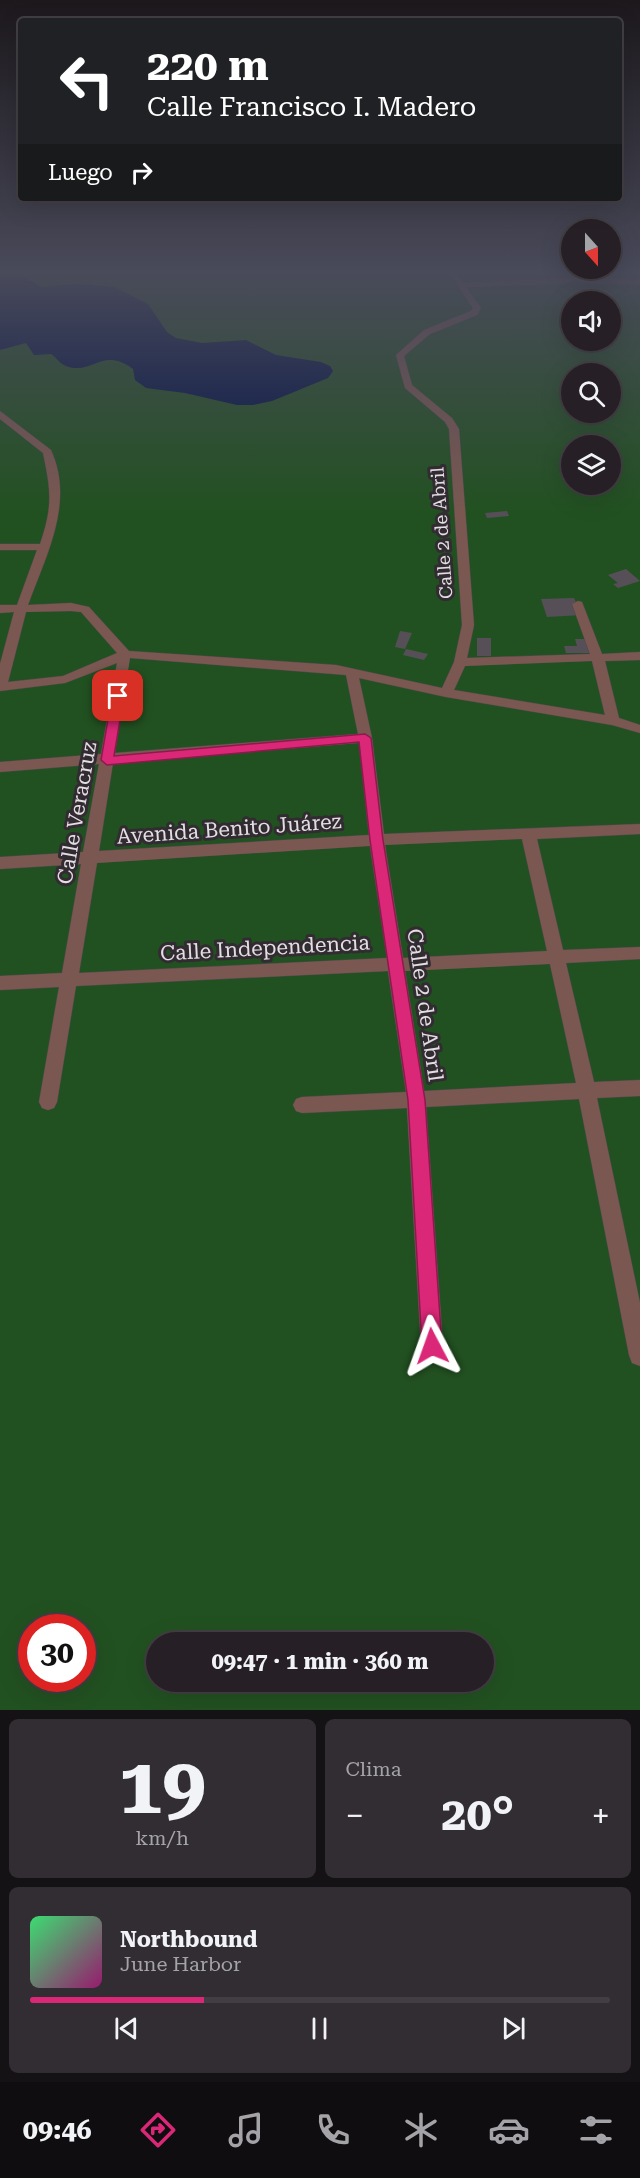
<!DOCTYPE html>
<html lang="es">
<meta charset="utf-8">
<style>
body{margin:0;font-family:"Roboto Serif",serif;background:#322d32;color:#f1f3f6;height:100vh;display:flex;flex-direction:column;font-size:22px;white-space:nowrap}
*{box-sizing:border-box;margin:0}
p{font-size:20px;color:#a4a3a7}
.icon{flex:none;width:33px;height:33px;fill:none;stroke:currentColor;stroke-width:2;stroke-linecap:round;stroke-linejoin:round}
.map{position:relative;height:1710px;overflow:hidden}
.panel{display:flex;flex-direction:column;gap:9px;padding:9px;background:#151215;flex:1}
.panel>*{flex:none}
.banner{position:absolute;left:18px;top:18px;width:604px;height:183px;border-radius:6px;box-shadow:0 6px 24px #0002,0 0 0 2px #423e43;background:#202124;color:#fff;overflow:hidden}
.needle{width:39px;rotate:159deg}
.tools{position:absolute;left:561px;top:219px;display:grid;gap:12px}
.tools a{display:grid;place-items:center;width:60px;height:60px;border-radius:50%;background:#262026;box-shadow:0 6px 24px #0002,0 0 0 2px #423e43;font-size:30px}
.speed{position:absolute;left:18px;top:1614px;display:flex;gap:12px;font-size:30px;font-weight:700;text-align:center}
.speed>*{display:grid;place-content:center;width:78px;height:78px;border-radius:50%;background:#262026;box-shadow:0 6px 24px #0002,0 0 0 2px #423e43;line-height:1}
.speed .limit{border:9px solid #d22;background:#fff;color:#111}
.pin{position:absolute;display:grid;place-items:center;width:51px;height:51px;color:#fff;margin:-26px;border-radius:12px;box-shadow:0 3px 9px #0006}
.me{position:absolute;width:66px;margin:-33px;rotate:356deg;stroke-linejoin:round;filter:drop-shadow(0 0 4px #0008)}
.turn{display:flex;align-items:center;gap:21px;height:126px;padding:0 30px;font-size:27px}
.turn .icon{width:78px;height:78px;stroke-width:2.5}
.turn b{display:block;font-size:42px;line-height:51px}
.then{display:flex;align-items:center;height:57px;padding:0 30px;background:#0003;gap:12px;font-size:22px}
.big{font-size:45px;font-weight:700;line-height:1.1}
.panel .tile{flex:1;display:flex;flex-direction:column;justify-content:center;gap:9px;min-width:0;padding:0 21px;border-radius:9px;background:#322d32}
.panel .dial{align-items:center;gap:0}
.dial b{font-size:78px;line-height:1}
.song{display:flex;align-items:center;gap:18px}
.cover{width:72px;height:72px;border-radius:9px;background:linear-gradient(135deg,hsl(140 70% 55%),hsl(320 70% 35%))}
.played{height:6px;border-radius:3px;background:linear-gradient(90deg,#db2777 30%,#423e43 30%)}
.keys{display:flex;justify-content:space-around;direction:ltr}
.heat{display:flex;justify-content:space-between;align-items:center;font-size:33px;direction:ltr}
.panel .tiles{flex:1;display:grid;gap:9px;grid-template-columns:1fr 1fr}
.tile:last-child{grid-column:span 2}
.trip{position:absolute;left:146px;top:1632px;width:348px;height:60px;border-radius:30px;background:#262026;box-shadow:0 6px 24px #0002,0 0 0 2px #423e43;font-weight:700;line-height:60px;text-align:center}
.dock{display:flex;height:96px;justify-content:space-around;align-items:center;background:#0f0d0f;color:#a4a3a7}
.dock .icon{width:42px;height:42px}
.dock .on{color:#db2777}
.dock b{font-size:27px;color:#f1f3f6}
.map>svg:first-child{display:block}
</style>
<div class="map">
<svg width="640" height="1710" viewBox="0 0 640 1710">
<rect width="100%" height="100%" fill="#322b32"/>
<path fill="#225121" fill-rule="evenodd" d="M0,274h640v1436h-640zM572,302h38v38h-38zM572,374h38v38h-38zM572,446h38v38h-38zM32,1628h50v50h-50zM156,1642h327v40h-327z"/>
<path fill="#001146" d="M0,274h20l21,13 38,-3 35,3 34,17 19,28 9,6 26,5 44,-3 30,15 45,7 9,4 3,5 -5,7 -56,23 -19,4h-16l-52,-12 -39,-5 -11,-8 -2,-11c-31,-23 -40,7 -67,-3 -6,-2 -9,-8 -15,-12l-17,1 -8,-12 -26,7z"/>
<path fill="#574f57" d="M507,511l2,5 -22,2 -2,-5z
M626,569l14,12 -22,7 -5,-4 5,-1 -10,-8z
M574,598l8,17 -35,2 -6,-18z
M400,631l12,2 -7,16 -10,-2z
M477,638h14v18h-14z
M575,639h13l4,14h-26l-2,-7h13z
M406,649l22,5 -4,6 -21,-5z"/>
<g fill="none" stroke-linecap="round" stroke-linejoin="round">
<g stroke="#4e484e" stroke-width="1">
<path id="minor" d="M450,274h6l7,9 110,-5 67,2v4l-67,-1 -107,4 15,21 -4,7 -47,19 -26,22 8,29 40,33 7,11 15,196 -7,33 123,-4 -18,-50 6,-3 4,1 20,52 38,-2v8l-35,1 14,57 21,7v8l-28,-8 -166,-28 -87,-19 13,60 12,96 256,-10v10l-103,5 26,111 77,-3v12l-74,4 28,119 46,-2v16l-43,2 43,205v63l-8,-3 -3,-8 -50,-256 -153,8 17,239 -3,8 -8,3 -8,-3 -3,-8 -14,-238 -105,5 -6,-2 -3,-6 3,-6 6,-2 104,-5 -18,-121 -312,15 -19,116 -3,6 -6,2 -6,-2 -3,-6 20,-115 -59,3v-14l62,-3 19,-109 -81,5v-12l83,-5 16,-88 -99,8v-10l101,-8 16,-91 -52,20 -65,8v-27l14,-52 -14,1v-8h17l20,-55h-37v-6h40c13,-38 11,-53 3,-91l-43,-34v-8l51,39c24,53 -5,105 -23,155l43,-2 18,4 40,44 207,14 106,23 12,-26 8,-37 -13,-196 -4,-7 -40,-34 -9,-33 28,-25 47,-19 2,-3zM71,611l10,1 36,41 -54,23 -55,6 18,-70zM130,658l216,17 12,59 -243,19zM592,661l13,54 -151,-25 11,-24zM359,743l10,92 -270,16 14,-88zM522,839l25,112 -144,7 -18,-113zM370,846l17,112 -308,15 18,-110zM550,964l26,119 -152,8 -19,-120z"/>
</g>
<use href="#minor" fill="#7a5851" fill-rule="evenodd"/>
</g>
<linearGradient id="sky" x2="0" y2="1"><stop stop-color="#1c181c"/><stop offset="0.53" stop-color="#494a5a"/><stop offset="1" stop-color="#494a5a" stop-opacity="0"/></linearGradient>
<rect width="640" height="513" fill="url(#sky)"/>
<path fill="#db2777" stroke="#8e194d" stroke-width="1.5" d="M118,693l6,3 -10,60 251,-22 6,4 12,102 42,260 17,246 -3,7 -7,3 -7,-3 -3,-7 -14,-246 -38,-260 -11,-98 -252,23 -6,-5 11,-64z"/>
<g text-anchor="middle" stroke-width="6" stroke-linejoin="round" paint-order="stroke">
<g font-size="18" fill="#e2dee2" stroke="#322b32">
<text transform="translate(442 533) rotate(-94)" y="6">Calle 2 de Abril</text>
</g>
<g font-size="21" fill="#e2dee2" stroke="#322b32">
<text transform="translate(77 813) rotate(-80)" y="7">Calle Veracruz</text>
<text transform="translate(229 829) rotate(-4)" y="7">Avenida Benito Juárez</text>
<text transform="translate(265 948) rotate(-3)" y="7">Calle Independencia</text>
<text transform="translate(425 1005) rotate(82)" y="7">Calle 2 de Abril</text>
</g>
</g>
</svg>
<div class="tools">
<a><svg class="needle" viewBox="-14 -14 28 28"><path d="M0-13l5 13h-10z" fill="#e53935"/><path d="M0 13l5-13h-10z" fill="#a4a3a7"/></svg></a>
<a><svg class="icon" aria-label="sound" viewBox="0 0 24 24"><path d="M4 9h4l5-4v14l-5-4H4zM17 9q2 3 0 6"/></svg></a>
<a><svg class="icon" aria-label="search" viewBox="0 0 24 24"><circle cx="10" cy="10" r="6"/><path d="M15 15l6 6"/></svg></a>
<a><svg class="icon" aria-label="layers" viewBox="0 0 24 24"><path d="M12 4l9 5-9 5-9-5zM3 14l9 5 9-5"/></svg></a>
</div>
<div class="speed"><div class="limit">30</div></div>
<div class="pin" style="left:118px;top:696px;background:#d93025"><svg class="icon" aria-label="arrive" viewBox="0 0 24 24"><path d="M6 21V4h12l-3 4 3 4H6"/></svg></div>
<svg class="me" style="left:432px;top:1346px" viewBox="-20 -20 40 40"><path d="M0-17L14 15 0 8-14 15z" fill="#db2777" stroke="#fff" stroke-width="4"/></svg>
<div class="trip">09:47 · 1 min · 360 m</div>
<div class="banner">
<div class="turn"><svg class="icon" aria-label="left" viewBox="0 0 24 24"><path d="M17 20v-9H6M10 6l-5 5 5 5"/></svg><div><b>220 m</b>Calle Francisco I. Madero</div></div>
<div class="then">Luego<svg class="icon" aria-label="right" viewBox="0 0 24 24"><path d="M7 20v-9h11M14 6l5 5-5 5"/></svg></div>
</div>
</div>
<section class="panel">
<div class="tiles">
<div class="tile dial"><b>19</b><p>km/h</p></div>
<div class="tile"><p>Clima</p>
<div class="heat"><a>−</a><b class="big">20°</b><a>+</a></div>
</div>
<div class="tile">
<div class="song"><i class="cover"></i><div><b>Northbound</b><p>June Harbor</p></div></div>
<div class="played"></div>
<div class="keys"><svg class="icon" aria-label="previous" viewBox="0 0 24 24"><path d="M18 5L8 12l10 7zM5 5v14"/></svg><svg class="icon" aria-label="pause" viewBox="0 0 24 24"><path d="M8 5v14M16 5v14"/></svg><svg class="icon" aria-label="next" viewBox="0 0 24 24"><path d="M6 5l10 7-10 7zM19 5v14"/></svg></div>
</div>
</div>
</section>
<nav class="dock">
<b>09:46</b>
<svg class="icon on" aria-label="directions" viewBox="0 0 24 24"><path d="M12 3l9 9-9 9-9-9zM9 14v-3h6M13 9l2 2-2 2"/></svg>
<svg class="icon" aria-label="music" viewBox="0 0 24 24"><path d="M9 18V5l10-2v13"/><circle cx="6" cy="18" r="3"/><circle cx="16" cy="16" r="3"/></svg>
<svg class="icon" aria-label="phone" viewBox="0 0 24 24"><path d="M5 4h4l2 5-3 2q2 4 5 5l2-3 5 2v4C11 20 4 13 5 4z"/></svg>
<svg class="icon" aria-label="climate" viewBox="0 0 24 24"><path d="M12 3v18M4 7l16 10M4 17L20 7"/></svg>
<svg class="icon" aria-label="car" viewBox="0 0 24 24"><path d="M5 17H2v-5l4-1 3-4h7l3 4 3 1v5h-3M9 17h6M6 11h13"/><circle cx="7" cy="17" r="2"/><circle cx="17" cy="17" r="2"/></svg>
<svg class="icon" aria-label="filters" viewBox="0 0 24 24"><path d="M4 7h16M4 17h16"/><circle cx="9" cy="7" r="2"/><circle cx="15" cy="17" r="2"/></svg>
</nav>
